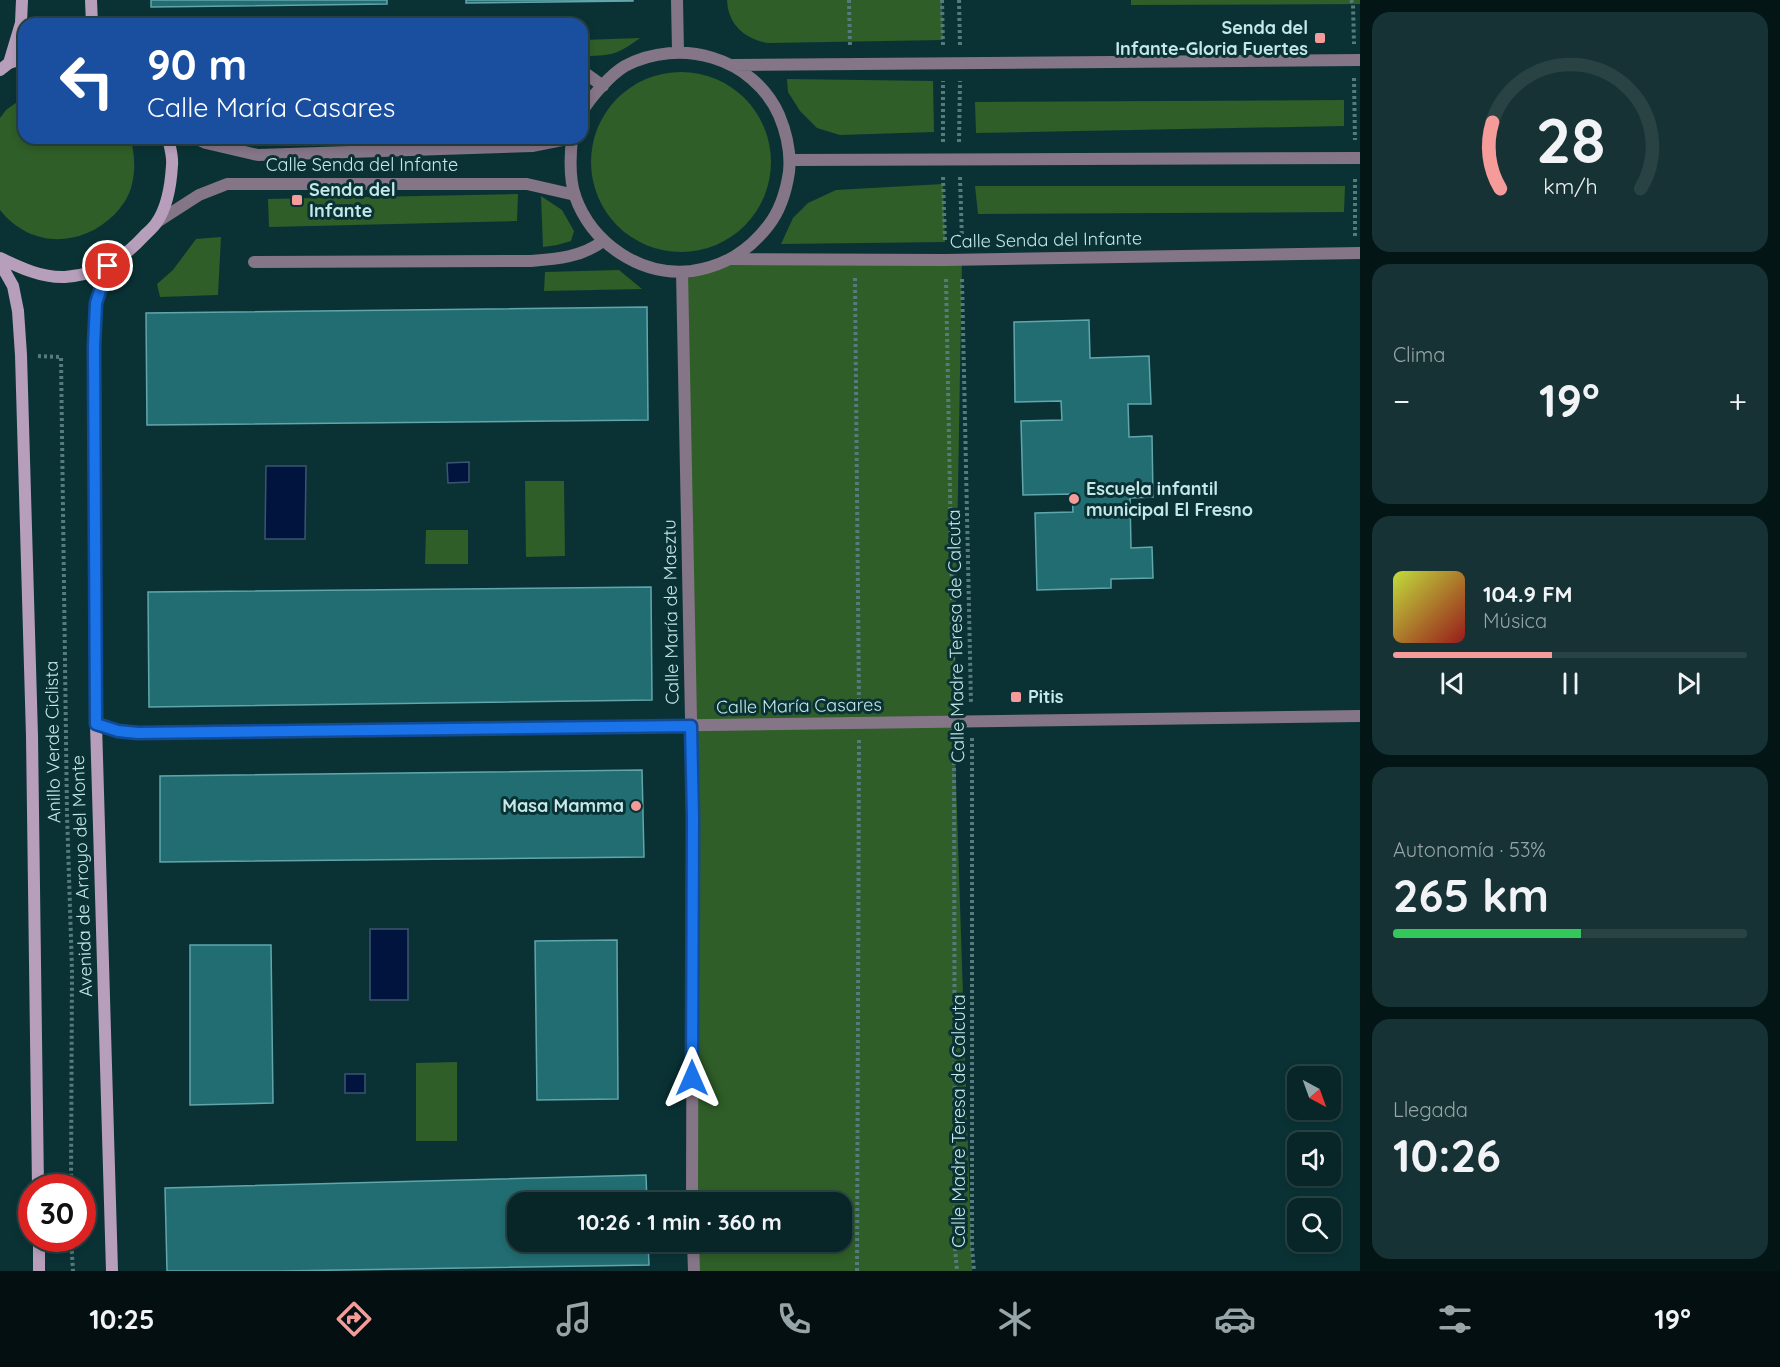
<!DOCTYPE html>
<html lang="es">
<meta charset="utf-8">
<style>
body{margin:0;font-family:Quicksand,sans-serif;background:#163234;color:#f1f3f6;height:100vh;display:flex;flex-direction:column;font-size:22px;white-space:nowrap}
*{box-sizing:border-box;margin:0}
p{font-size:20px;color:#98a5a8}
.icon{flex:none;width:33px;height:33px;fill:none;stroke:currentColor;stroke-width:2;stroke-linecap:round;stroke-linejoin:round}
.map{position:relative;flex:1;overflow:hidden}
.details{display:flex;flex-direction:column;gap:12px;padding:12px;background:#041516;width:420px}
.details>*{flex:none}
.guide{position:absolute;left:18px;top:18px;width:570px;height:126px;border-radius:18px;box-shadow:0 3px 9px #0003,0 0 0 2px #294345;background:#1a4fa0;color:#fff;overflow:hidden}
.needle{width:39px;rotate:139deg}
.buttons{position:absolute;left:1287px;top:1066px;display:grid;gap:12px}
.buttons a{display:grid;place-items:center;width:54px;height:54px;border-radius:12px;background:#082628;box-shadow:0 3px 9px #0003,0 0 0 2px #294345;font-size:30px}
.speed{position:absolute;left:18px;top:1174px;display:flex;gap:12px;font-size:30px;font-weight:700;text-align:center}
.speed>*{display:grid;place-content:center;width:78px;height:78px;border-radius:50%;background:#082628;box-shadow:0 3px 9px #0003,0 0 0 2px #294345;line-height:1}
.speed .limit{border:9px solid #d22;background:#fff;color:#111}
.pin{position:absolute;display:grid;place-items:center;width:51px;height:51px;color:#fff;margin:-26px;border:3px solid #fff;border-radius:50%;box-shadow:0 2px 6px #0007}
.me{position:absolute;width:66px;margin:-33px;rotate:0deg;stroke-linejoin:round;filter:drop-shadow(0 0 4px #0008)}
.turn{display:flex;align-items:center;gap:21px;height:126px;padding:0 30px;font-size:27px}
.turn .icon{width:78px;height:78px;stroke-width:2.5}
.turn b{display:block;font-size:42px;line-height:51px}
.big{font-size:45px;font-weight:700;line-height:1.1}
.details .widget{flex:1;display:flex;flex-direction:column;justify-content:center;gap:9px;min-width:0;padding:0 21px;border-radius:18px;background:#163234}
.details .dial{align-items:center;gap:0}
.dial svg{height:156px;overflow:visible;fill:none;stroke:#294345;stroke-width:7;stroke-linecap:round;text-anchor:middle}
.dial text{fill:#f1f3f6;stroke:none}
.song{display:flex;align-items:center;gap:18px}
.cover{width:72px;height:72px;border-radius:9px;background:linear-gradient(135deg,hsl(70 70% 55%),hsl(0 70% 35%))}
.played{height:6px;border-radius:3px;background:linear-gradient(90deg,#f59b9a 45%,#294345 45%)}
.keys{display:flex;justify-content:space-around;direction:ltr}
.heat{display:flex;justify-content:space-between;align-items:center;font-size:33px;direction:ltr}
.charge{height:9px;border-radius:4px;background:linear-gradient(90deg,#34c759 53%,#294345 0)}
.trip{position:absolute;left:507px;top:1192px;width:345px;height:60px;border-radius:18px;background:#082628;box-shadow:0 3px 9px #0003,0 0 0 2px #294345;font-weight:700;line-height:60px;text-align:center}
.dock{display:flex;height:96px;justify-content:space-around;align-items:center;background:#030f10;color:#98a5a8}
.dock .icon{width:42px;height:42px}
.dock .on{color:#f59b9a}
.dock b{font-size:27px;color:#f1f3f6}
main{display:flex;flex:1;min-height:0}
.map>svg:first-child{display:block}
</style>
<main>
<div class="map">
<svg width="1360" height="1271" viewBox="0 0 1360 1271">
<rect width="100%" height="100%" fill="#0a3235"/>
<path fill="#2f5e28" d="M727,0h215l1,40 -175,3c-23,-4 -40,-18 -41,-43z
M1131,0h229v4l-229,1z
M640,38c-23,17 -30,18 -58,18v-16z
M591 162a90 90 0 1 1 180 0a90 90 0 1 1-180 0Z
M787,79l146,2 1,51 -94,3 -23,-7 -17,-17 -12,-19z
M24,97v41h107c3,16 5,30 1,46 -2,11 -10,23 -18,31 -34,33 -84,33 -114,-5v-92l6,-8z
M1344,100v26l-368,7 -1,-31z
M943,184l2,58 -164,2 12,-26 15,-15 28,-13z
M975,186h370l-1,26 -366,2z
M518,194l-1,27 -248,6 -1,-28z
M541,196l21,14 12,21 -3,10 -14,4 -14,2z
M221,237l-3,58 -58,2 -3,-13 16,-14 23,-31z
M732,259h230l-8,462 18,550h-278l-1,-29h149v-39h-150l-10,-931z
M619,270l23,19 -98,2 1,-19z
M525,481h39l1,75 -39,1z
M426,530h42v34h-43z
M457,1062v79h-41v-78z"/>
<path fill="#01143d" stroke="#3c5471" stroke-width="1.5" d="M469,462v20l-21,1 -1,-20z
M266,466h40l-1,73h-40z
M370,929h38v71h-38z
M345,1074h20v19h-20z"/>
<path fill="#216d71" stroke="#60a7ac" stroke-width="1.5" d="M151,0h236v4l-236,3z
M466,0h167v1l-167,2z
M647,307l1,113 -501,5 -1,-112z
M1089,320l1,38 59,-2 2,48h-23l1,33 23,-1 1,61 -23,1 1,50 21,-1 1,31 -42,1v9l-74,2 -2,-77 38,-1 -1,-18 -49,1 -2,-74 41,-1 -1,-19 -46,1 -1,-80z
M651,587l1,113 -503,7 -1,-115z
M642,770l2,87 -484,5v-86z
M617,940l1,159 -81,1 -2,-159z
M190,945h81l2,158 -83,2z
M646,1175l1,28h-129v39h130l1,23 -368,6h-114l-2,-83z"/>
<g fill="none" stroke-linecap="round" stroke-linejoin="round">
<path stroke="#557b7d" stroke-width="4" stroke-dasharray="3 3" stroke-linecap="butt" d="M849,0l1,47
M942,0l1,46
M959,0l1,46
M1351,0l2,4 1,40
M1354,78l1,62
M943,142v-61
M959,142l1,-61
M943,177l2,64
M960,177l2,64
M1355,236v-59
M855,278l4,427
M946,279l8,424
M962,279l9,424
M38,356l23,1 6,457 5,156 -1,218
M954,738l1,510 2,23
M972,738v509l2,24
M71,1239l2,32
M857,1271l2,-531"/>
<path stroke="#847587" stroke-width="12" d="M677,0l1,51
M733,65l627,-5
M582,71l21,15
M195,138l11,5 52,12 274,-9 40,-8
M572,138c-2,19 -3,40 3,58 17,48 66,81 117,75 32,-5 56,-19 76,-45 12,-15 18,-34 21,-54 2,-20 -2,-38 -10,-57 -26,-58 -99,-78 -154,-49 -14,8 -35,32 -43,46
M790,160l570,-2
M157,222l42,-27 28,-11h300l48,11
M732,259l213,1 415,-7
M254,262l277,-1c26,-2 51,-4 72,-20
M682,272l11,546 -1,385
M96,724l22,7 20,2c408,-5 815,-13 1222,-17
M693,1242l1,29"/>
<path stroke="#b79fbb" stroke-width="12" d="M91,0l1,24
M9,63l12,-40 1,-23
M0,70l9,-7 15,-5
M0,258c21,10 42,20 65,19 33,-2 58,-18 79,-41 4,-4 10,-9 13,-14 10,-15 14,-39 15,-57 1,-8 -2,-18 -4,-27
M0,263l13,23 5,25 3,44 11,381 6,452
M108,266l-12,37 -2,43 2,378 16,547
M39,1239v32"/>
</g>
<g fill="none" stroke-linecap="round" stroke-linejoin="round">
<g stroke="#114b97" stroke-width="15">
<path id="route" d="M108,266l-12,37 -2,43 2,378 22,7 20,2 553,-7 2,92 -1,260"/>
</g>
<use href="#route" stroke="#1a73e8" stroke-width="10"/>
</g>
<g fill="#f59b9a" stroke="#0a3235" stroke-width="2">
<rect x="1314" y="32" width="12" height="12" rx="3"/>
<rect x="291" y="194" width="12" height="12" rx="3"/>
<circle cx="1074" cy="499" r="6"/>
<rect x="1010" y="691" width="12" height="12" rx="3"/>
<circle cx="636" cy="806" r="6"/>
</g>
<g text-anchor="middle" stroke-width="6" stroke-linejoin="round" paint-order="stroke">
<g font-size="18" font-weight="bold" fill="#c5e8e9" stroke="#0a3235" text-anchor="start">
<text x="1308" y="34" text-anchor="end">Senda del<tspan x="1308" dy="21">Infante-Gloria Fuertes</tspan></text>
<text x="309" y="196">Senda del<tspan x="309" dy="21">Infante</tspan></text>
<text x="1086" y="495">Escuela infantil<tspan x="1086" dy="21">municipal El Fresno</tspan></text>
<text x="1028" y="703">Pitis</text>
<text x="624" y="812" text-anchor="end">Masa Mamma</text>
</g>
<g font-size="18" fill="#c5e8e9" stroke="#0a3235">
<text x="362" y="171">Calle Senda del Infante</text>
<text transform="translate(1046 240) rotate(-1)" y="6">Calle Senda del Infante</text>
<text transform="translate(671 612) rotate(-91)" y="6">Calle María de Maeztu</text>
<text transform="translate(956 636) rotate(-91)" y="6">Calle Madre Teresa de Calcuta</text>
<text transform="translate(799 706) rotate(-1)" y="6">Calle María Casares</text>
<text transform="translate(53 742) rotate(-91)" y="6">Anillo Verde Ciclista</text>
<text transform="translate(82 876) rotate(-92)" y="6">Avenida de Arroyo del Monte</text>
<text transform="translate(959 1121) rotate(-90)" y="6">Calle Madre Teresa de Calcuta</text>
</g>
</g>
</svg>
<div class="buttons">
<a><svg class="needle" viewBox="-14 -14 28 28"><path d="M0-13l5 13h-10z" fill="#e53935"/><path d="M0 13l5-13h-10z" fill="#98a5a8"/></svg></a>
<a><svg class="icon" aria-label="sound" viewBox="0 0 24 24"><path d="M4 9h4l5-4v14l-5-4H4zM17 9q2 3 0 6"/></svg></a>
<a><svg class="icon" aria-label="search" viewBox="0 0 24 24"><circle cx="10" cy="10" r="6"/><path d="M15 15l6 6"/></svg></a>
</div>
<div class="speed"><div class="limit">30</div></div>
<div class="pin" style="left:108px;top:266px;background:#d93025"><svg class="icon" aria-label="arrive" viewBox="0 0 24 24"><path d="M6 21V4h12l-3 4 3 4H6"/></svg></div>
<svg class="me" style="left:692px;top:1078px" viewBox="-20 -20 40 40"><path d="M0-17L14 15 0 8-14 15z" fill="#1a73e8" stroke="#fff" stroke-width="4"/></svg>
<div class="trip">10:26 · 1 min · 360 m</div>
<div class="guide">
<div class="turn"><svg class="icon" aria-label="left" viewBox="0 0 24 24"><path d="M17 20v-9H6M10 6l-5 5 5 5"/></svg><div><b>90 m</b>Calle María Casares</div></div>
</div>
</div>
<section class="details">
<div class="widget dial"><svg viewBox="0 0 100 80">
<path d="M14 69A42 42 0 1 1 86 69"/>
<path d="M14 69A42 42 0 0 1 10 35" stroke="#f59b9a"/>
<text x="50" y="56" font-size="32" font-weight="700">28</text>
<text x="50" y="72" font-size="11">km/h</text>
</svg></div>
<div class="widget"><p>Clima</p>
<div class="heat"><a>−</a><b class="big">19°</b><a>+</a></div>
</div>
<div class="widget">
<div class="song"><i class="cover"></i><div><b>104.9 FM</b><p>Música</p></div></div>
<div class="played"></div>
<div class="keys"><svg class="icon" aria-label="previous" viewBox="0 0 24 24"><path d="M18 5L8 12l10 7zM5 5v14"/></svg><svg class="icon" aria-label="pause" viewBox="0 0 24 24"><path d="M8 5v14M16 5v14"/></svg><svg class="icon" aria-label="next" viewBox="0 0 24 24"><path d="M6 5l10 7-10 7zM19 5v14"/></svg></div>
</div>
<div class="widget"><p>Autonomía · 53%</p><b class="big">265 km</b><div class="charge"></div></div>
<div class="widget"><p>Llegada</p><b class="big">10:26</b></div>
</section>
</main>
<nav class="dock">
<b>10:25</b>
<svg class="icon on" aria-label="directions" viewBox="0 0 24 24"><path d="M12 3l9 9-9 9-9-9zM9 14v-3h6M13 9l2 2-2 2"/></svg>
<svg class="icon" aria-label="music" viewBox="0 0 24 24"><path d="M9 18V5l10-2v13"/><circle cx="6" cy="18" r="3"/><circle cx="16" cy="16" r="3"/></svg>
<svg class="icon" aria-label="phone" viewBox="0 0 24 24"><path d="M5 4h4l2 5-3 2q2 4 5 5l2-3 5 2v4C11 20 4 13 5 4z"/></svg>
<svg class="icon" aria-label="climate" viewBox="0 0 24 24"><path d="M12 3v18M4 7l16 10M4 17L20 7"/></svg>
<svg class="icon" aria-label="car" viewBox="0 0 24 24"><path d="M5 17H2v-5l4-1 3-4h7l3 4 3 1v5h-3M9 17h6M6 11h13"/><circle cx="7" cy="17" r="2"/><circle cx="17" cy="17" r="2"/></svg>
<svg class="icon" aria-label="filters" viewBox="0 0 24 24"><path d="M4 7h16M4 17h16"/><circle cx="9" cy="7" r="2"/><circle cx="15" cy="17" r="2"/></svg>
<b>19°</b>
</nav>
